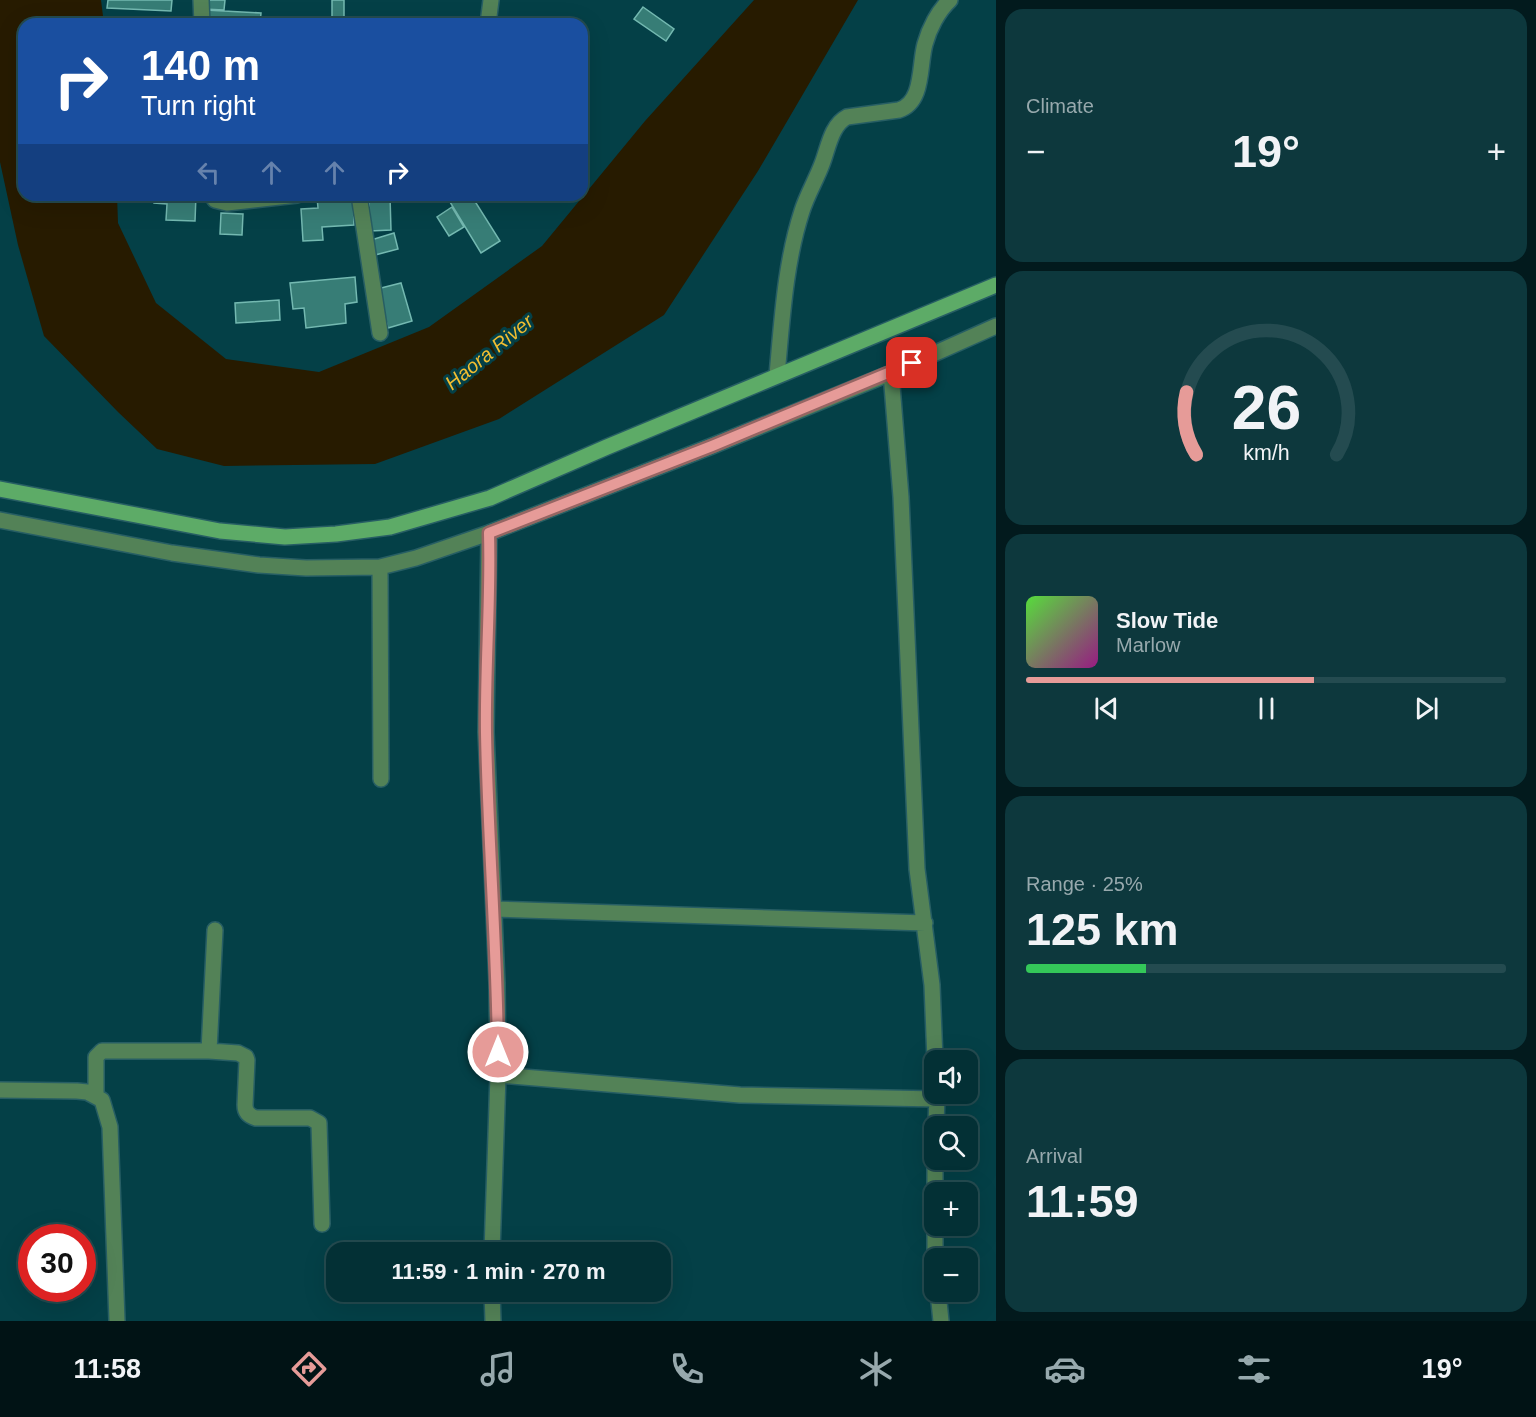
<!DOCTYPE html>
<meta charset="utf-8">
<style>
body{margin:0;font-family:Arial,sans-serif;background:#0d383d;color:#f1f3f6;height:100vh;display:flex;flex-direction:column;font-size:22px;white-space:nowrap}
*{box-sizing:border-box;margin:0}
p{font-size:20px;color:#97a9ad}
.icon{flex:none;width:33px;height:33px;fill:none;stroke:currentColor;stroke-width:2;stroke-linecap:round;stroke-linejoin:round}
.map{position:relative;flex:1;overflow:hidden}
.panel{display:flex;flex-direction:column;gap:9px;padding:9px;background:#021a1d;width:540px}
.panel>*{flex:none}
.hud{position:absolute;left:18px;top:18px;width:570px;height:183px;border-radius:18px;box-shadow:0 6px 24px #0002,0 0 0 2px #244b50;background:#1a4fa0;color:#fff;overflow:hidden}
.tools{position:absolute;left:924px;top:1050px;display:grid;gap:12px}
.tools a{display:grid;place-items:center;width:54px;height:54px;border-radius:12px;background:#033035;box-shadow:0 6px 24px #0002,0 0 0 2px #244b50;font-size:30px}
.speed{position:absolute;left:18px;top:1224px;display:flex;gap:12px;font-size:30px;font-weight:700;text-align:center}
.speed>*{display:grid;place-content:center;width:78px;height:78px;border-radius:50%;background:#033035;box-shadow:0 6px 24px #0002,0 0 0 2px #244b50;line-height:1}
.speed .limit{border:9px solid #d22;background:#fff;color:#111}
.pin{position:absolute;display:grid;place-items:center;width:51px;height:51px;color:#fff;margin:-26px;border-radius:12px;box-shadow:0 3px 9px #0006}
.me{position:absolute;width:66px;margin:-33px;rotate:0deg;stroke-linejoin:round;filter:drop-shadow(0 0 4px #0008)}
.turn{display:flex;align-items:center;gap:21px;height:126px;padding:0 24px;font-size:27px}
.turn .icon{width:78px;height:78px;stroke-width:2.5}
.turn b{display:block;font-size:42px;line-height:51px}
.lanes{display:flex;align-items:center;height:57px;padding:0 24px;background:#0003;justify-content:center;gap:30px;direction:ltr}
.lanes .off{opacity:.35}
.big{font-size:45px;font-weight:700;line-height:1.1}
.panel .widget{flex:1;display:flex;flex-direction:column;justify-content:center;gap:9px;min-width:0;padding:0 21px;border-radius:18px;background:#0d383d}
.panel .dial{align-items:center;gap:0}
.dial svg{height:156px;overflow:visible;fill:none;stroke:#244b50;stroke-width:7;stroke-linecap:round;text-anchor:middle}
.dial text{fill:#f1f3f6;stroke:none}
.song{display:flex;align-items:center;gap:18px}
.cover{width:72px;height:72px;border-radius:9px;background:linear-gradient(135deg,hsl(110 70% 55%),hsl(310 70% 35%))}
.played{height:6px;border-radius:3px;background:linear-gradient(90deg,#e69b98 60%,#244b50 60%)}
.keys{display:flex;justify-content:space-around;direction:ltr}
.heat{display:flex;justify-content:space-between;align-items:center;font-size:33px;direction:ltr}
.charge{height:9px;border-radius:4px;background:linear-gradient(90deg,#34c759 25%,#244b50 0)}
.trip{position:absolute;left:326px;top:1242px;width:345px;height:60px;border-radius:18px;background:#033035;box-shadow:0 6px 24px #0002,0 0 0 2px #244b50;font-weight:700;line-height:60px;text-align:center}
.dock{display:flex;height:96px;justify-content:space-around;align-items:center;background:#011315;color:#97a9ad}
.dock .icon{width:42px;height:42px}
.dock .on{color:#e69b98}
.dock b{font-size:27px;color:#f1f3f6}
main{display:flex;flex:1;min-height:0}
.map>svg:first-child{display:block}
</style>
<main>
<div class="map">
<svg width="996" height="1321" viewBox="0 0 996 1321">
<rect width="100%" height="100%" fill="#044047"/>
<path fill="#271b00" d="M0,0h101l3,24h-80v171h93l1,28 38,80 70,56 93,13 110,-45 113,-81 103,-125 109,-121h104l-100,171 -94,144 -165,104 -124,45 -151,2 -67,-17 -39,-37 -74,-76 -26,-91 -18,-83z"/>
<path fill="#377d76" stroke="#74b9b1" stroke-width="1.5" d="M108,0h64l-1,11 -64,-3z
M203,0h22l-1,10 -21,-1z
M332,0h12v24h-44l32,-1z
M643,7l31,22 -8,12 -32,-22z
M205,10l56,3 -1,11h-56z
M154,195h42l-1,26 -29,-1 1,-16 -13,-1z
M353,195l1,30 -32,2 1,13 -20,1 -2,-32 17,-1 -1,-11z
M462,195h9l29,46 -19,12 -31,-51z
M390,196l1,34 -21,1 -1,-34z
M452,207l12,20 -15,9 -12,-19z
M221,213l22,1 -1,21 -22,-1z
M394,233l4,16 -23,6 -4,-15z
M355,277l2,25 -12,2 1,19 -40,5 -2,-20 -11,1 -3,-26z
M401,283l11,38 -24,7 -11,-39z
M279,300l1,20 -44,3 -1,-20z"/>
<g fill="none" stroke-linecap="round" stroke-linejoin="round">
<g stroke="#275e64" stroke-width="18">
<path id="minor" d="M201,0l1,24
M488,24l3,-24
M212,195l3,5 12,3 70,-8
M359,195l21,138
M891,373l10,124 16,372 15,116 3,75
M777,375c5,-54 8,-112 25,-164 5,-16 14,-31 20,-47 6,-15 9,-39 25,-47l52,-7c25,-8 20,-45 26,-66 4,-15 13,-33 25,-44
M0,520l172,33 87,12 47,3 74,-1 36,-9 73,-25 223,-87 179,-73 105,-47
M489,533l-3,199 11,251 1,92 -6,177
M380,567l1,212
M494,909l431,14
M209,1051l6,-121
M498,1075l242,20 197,4
M0,1090l77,1 10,1 15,8 8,27 7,194
M96,1096v-39l6,-6h107l29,2 8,4 1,3 -2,45c0,7 4,11 11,13h54l9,5 3,101
M936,1126l1,-32
M935,1258v-98
M492,1292l1,29
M938,1292l3,29"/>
</g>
<g stroke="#275e64" stroke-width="18">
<path id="secondary" d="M0,489l220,42 65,6 51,-3 54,-7 100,-29 117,-51 389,-162"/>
</g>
<use href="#minor" stroke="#538257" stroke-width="15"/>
<use href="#secondary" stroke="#5dab67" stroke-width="15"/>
</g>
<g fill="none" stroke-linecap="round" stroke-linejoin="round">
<g stroke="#966563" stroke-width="15">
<path id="route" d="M498,1052c-1,-106 -10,-212 -12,-319 -1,-67 5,-134 3,-200l223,-87 200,-83"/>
</g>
<use href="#route" stroke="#e69b98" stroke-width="10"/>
</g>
<g text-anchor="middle" stroke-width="6" stroke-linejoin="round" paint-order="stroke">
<g font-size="20" font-style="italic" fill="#f0bd31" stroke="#044047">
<text transform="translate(489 352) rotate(-39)" y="7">Haora River</text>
</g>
</g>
</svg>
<div class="tools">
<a><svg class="icon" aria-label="sound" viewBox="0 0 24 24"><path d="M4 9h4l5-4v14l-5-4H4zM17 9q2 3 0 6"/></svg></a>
<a><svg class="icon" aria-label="search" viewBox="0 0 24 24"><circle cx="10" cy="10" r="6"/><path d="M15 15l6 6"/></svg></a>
<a>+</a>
<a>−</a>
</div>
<div class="speed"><div class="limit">30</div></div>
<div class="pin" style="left:912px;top:363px;background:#d93025"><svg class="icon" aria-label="arrive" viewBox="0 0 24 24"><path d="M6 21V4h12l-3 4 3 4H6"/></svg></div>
<svg class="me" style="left:498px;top:1052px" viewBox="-20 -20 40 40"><circle r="17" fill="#e69b98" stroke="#fff" stroke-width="3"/><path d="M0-11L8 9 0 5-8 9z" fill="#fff"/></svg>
<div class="trip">11:59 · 1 min · 270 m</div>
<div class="hud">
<div class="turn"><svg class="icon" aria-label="right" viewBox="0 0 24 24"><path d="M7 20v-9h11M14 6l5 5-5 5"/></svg><div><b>140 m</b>Turn right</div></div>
<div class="lanes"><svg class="icon off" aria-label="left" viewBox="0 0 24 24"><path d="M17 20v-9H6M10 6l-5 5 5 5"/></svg><svg class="icon off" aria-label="ahead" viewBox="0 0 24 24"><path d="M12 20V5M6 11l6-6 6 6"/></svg><svg class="icon off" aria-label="ahead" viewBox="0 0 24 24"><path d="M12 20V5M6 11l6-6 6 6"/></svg><svg class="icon" aria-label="right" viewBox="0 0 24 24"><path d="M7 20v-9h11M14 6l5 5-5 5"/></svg></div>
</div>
</div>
<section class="panel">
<div class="widget"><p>Climate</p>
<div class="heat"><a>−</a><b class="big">19°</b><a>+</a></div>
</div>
<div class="widget dial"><svg viewBox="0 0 100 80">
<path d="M14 69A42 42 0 1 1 86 69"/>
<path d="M14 69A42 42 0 0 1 9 37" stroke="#e69b98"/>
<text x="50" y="56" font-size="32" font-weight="700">26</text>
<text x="50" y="72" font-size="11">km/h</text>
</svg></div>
<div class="widget">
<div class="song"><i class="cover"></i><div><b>Slow Tide</b><p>Marlow</p></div></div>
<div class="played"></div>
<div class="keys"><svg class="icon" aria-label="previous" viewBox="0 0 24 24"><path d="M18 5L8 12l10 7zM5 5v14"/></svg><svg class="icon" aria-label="pause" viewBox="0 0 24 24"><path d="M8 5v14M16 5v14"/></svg><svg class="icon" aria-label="next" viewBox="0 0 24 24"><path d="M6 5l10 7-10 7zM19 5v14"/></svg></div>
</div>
<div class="widget"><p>Range · 25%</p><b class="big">125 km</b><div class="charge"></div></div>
<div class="widget"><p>Arrival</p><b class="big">11:59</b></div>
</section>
</main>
<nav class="dock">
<b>11:58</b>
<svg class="icon on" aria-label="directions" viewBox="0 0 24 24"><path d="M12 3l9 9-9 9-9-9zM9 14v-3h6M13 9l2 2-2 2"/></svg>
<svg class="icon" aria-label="music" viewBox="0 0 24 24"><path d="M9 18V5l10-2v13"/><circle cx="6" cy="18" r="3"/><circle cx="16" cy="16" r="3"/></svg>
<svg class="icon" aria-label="phone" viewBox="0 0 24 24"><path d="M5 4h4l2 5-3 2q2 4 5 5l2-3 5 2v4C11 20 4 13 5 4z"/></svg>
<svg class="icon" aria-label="climate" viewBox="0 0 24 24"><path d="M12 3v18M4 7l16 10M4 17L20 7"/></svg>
<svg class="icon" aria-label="car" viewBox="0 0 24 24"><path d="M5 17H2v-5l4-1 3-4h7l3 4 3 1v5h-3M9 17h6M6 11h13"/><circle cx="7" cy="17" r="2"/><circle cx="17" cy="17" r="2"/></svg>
<svg class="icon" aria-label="filters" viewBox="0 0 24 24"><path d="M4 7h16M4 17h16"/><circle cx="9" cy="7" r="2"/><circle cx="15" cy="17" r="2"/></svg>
<b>19°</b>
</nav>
